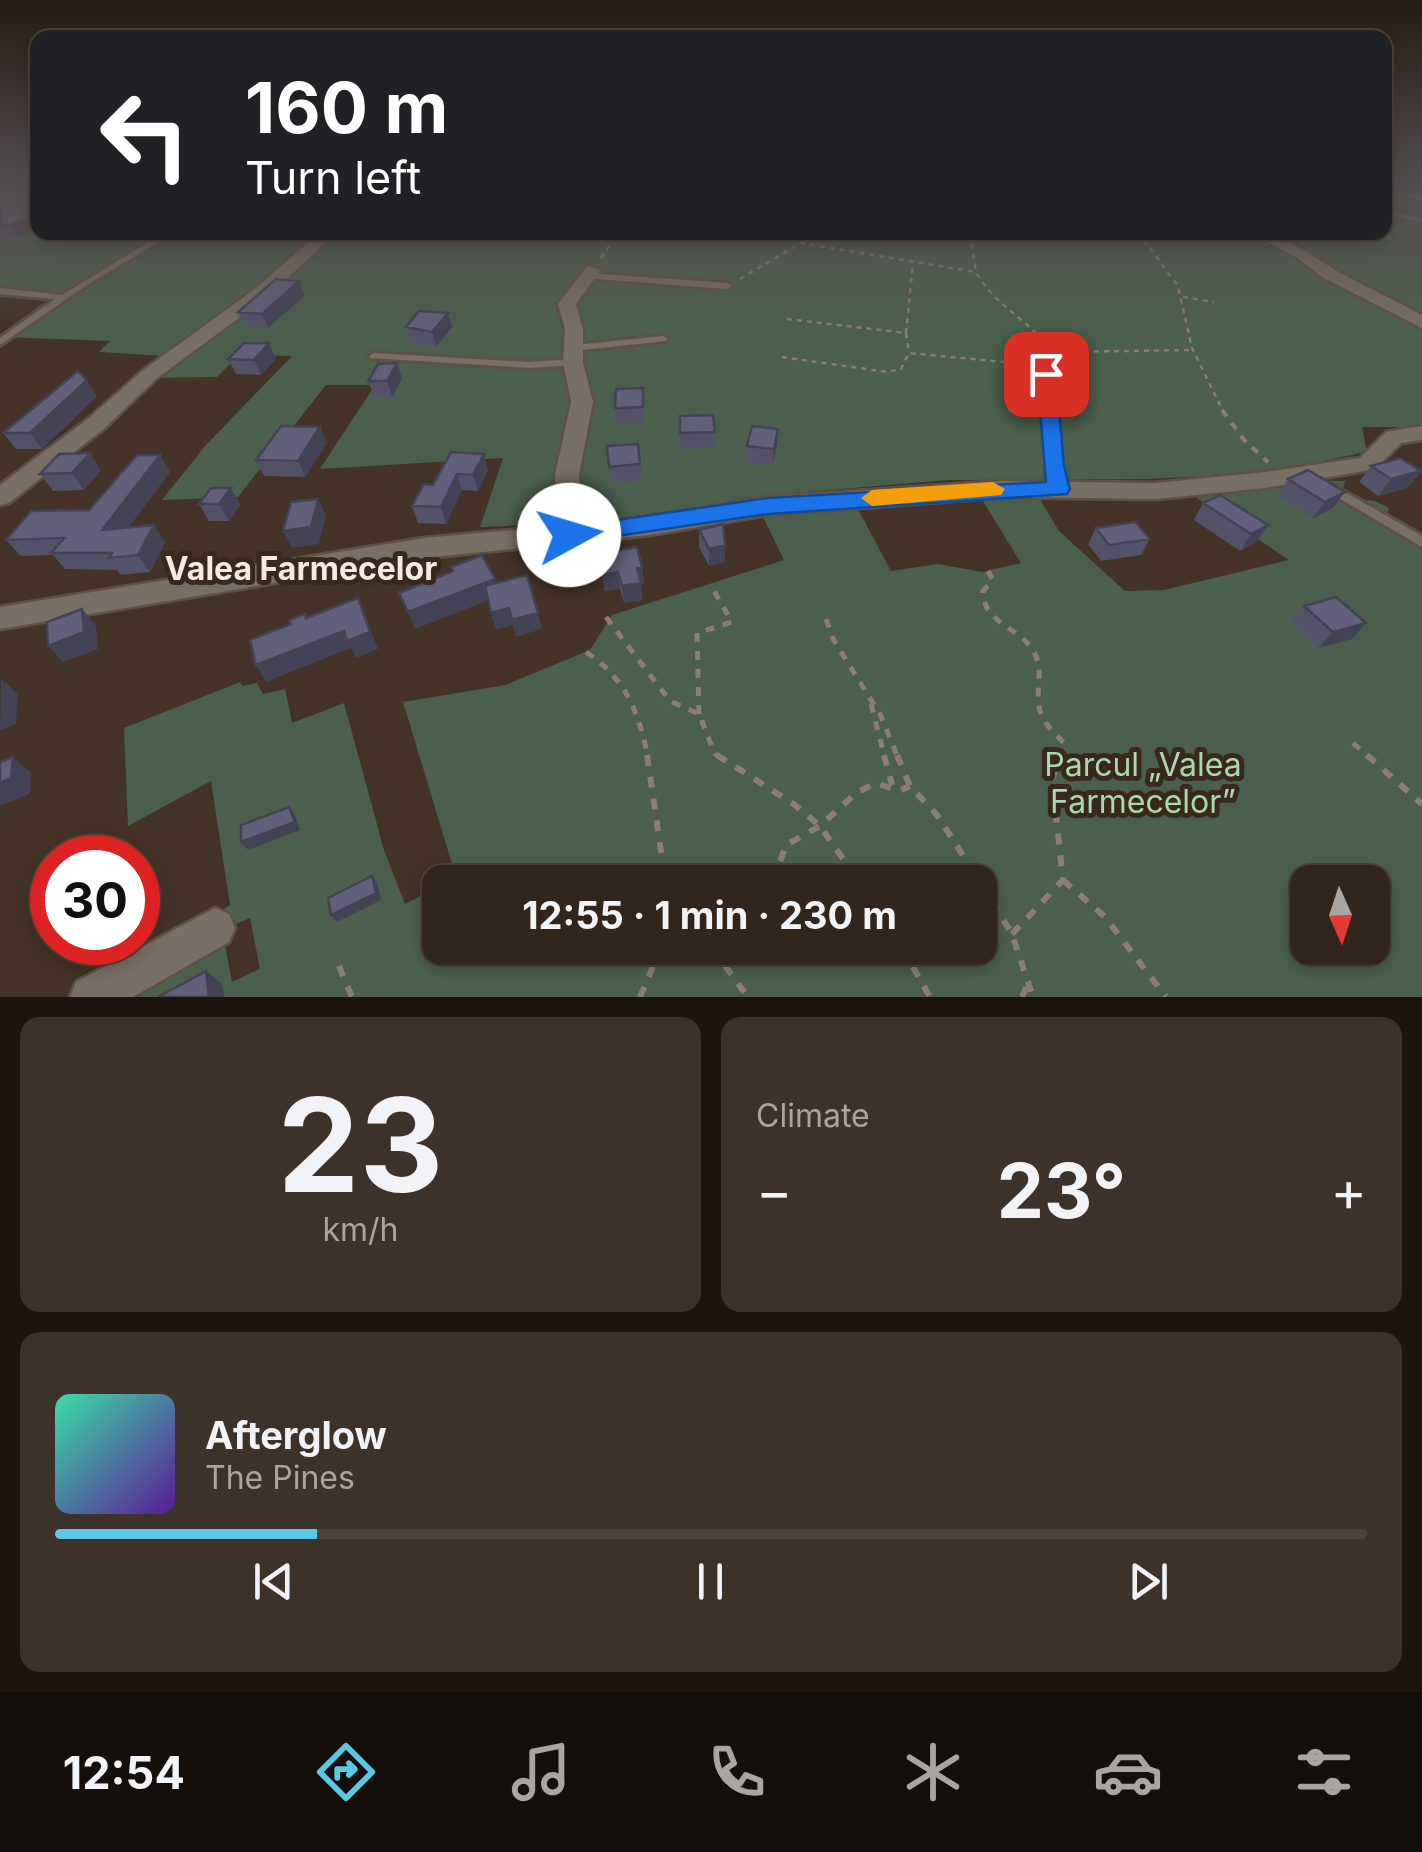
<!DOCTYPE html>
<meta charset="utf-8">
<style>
body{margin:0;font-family:Inter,sans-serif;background:#3d3229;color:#f1f3f6;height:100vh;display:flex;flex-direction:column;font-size:38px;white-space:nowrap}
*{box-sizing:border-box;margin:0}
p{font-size:32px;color:#a8a5a3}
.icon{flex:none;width:55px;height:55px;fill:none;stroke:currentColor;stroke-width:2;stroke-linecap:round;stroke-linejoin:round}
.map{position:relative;height:997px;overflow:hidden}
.details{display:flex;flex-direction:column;gap:20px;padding:20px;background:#1c150f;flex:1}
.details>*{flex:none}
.top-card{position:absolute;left:30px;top:30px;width:1362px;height:210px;border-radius:20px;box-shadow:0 5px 15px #0003,0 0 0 2px #4d433b;background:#202124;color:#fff;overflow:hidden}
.needle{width:65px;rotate:177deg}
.controls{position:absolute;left:1290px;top:865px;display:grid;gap:20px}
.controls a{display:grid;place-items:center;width:100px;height:100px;border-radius:20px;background:#32261c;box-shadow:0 5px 15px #0003,0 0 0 2px #4d433b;font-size:50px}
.speed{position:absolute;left:30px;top:835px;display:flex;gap:20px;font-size:50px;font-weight:700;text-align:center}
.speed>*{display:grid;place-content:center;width:130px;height:130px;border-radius:50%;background:#32261c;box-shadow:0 5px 15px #0003,0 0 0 2px #4d433b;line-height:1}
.speed .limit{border:15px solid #d22;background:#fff;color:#111}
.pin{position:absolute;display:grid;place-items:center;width:85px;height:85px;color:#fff;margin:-42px;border-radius:20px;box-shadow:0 5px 15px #0006}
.me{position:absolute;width:110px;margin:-55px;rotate:84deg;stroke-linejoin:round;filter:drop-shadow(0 0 8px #0008)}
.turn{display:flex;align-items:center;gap:35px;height:210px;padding:0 50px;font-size:45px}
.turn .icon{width:130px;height:130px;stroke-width:2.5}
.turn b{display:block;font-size:70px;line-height:85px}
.big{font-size:75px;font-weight:700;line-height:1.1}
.details .card{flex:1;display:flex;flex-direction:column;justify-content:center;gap:15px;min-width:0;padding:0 35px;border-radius:20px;background:#3d3229}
.details .dial{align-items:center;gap:0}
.dial b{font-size:130px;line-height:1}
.song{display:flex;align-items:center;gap:30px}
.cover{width:120px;height:120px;border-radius:15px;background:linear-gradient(135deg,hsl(160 70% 55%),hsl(270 70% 35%))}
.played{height:10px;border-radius:5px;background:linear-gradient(90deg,#59c8e5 20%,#4d433b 20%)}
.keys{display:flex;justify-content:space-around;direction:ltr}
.heat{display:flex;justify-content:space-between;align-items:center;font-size:55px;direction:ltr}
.details .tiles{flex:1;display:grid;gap:20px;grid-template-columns:1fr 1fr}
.card:last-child{grid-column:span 2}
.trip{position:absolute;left:422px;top:865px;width:575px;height:100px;border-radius:20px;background:#32261c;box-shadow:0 5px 15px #0003,0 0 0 2px #4d433b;font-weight:700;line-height:100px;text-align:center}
.menu{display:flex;height:160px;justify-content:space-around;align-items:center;background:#140f0b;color:#a8a5a3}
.menu .icon{width:70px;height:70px}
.menu .current{color:#59c8e5}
.menu b{font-size:45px;color:#f1f3f6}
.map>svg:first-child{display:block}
</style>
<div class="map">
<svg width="1422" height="997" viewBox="0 0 1422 997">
<rect width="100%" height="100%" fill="#433225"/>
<path fill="#4a5f4c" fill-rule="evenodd" d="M0,191h37l1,41h1347v-41l37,8v228h-60l5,25 -104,21 -114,6 -201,1 -154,13 -207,30 -107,4 23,-69 -183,11 55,-84h-49l-88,112 -76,3 44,-55 86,-89 -53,-1 -22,22 -78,1 26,-22 -66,-4 11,-11 -108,-4 51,-37 -53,-6z
M1305,480l40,1 -2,8 13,10 19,2 14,7 -2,9 35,20v460h-1303l105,-57 8,42 28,-13 -10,-51 -23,10 -8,-16 11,-7 -19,-124 -83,45 -4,-98 116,-46 2,4 15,-3 6,11 22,-5 7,34 52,-20 40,147 21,54 35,-18v62h540v-66h-533l9,-5 -53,-175 102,-17 85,-35 22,-35 172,-55 -22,-45 96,-6 33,62 47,-7 44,8 39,-9 -40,-65 59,1 19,32 66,60 39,-1 125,-30 -98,-66zM1308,882h64v66h-64z"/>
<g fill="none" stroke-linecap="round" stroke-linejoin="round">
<g stroke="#604f43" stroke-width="6">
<path id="lane" d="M1385,211l37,7v4l-37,-7z
M165,232h10l-91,55 -84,58v-7l55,-39 -55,-5v-6l62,7z
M586,273l141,10 4,3 -4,3 -144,-11v-4z
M663,336l5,3 -2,2 -92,10 -5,-3 5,-3z
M374,353l155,9 44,-3 5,3 -5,3 -44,3 -159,-10 -1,-2z
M1049,363l5,3 5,100 6,23 -6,4 -6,-4 -6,-23 -3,-100z
M1331,484l91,52v11l-95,-56 -2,-3 2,-3z"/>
</g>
<g stroke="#604f43" stroke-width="5">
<path id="street" d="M320,232h17l-70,65 -111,82 -51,49 -96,75 -9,2v-20l89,-67 53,-47 113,-82z
M1248,232c37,0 60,23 91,40 27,15 55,28 83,43v13l-100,-51 -26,-20z
M587,266l14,4 -25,34 7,25v33l10,40 -14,73 3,48 68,-6 117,-20 237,-16 152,2 109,-11 95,-14 26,-26 36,-6v14l-21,3 -26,26 -110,19 -109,11 -152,-2 -237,18 -117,20 -226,23 -424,71v-22l424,-69 132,-12 -1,-51 16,-73 -8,-40 2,-33 -7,-25z
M215,908l14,6 6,14 -6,14 -96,55h-63l6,-15z"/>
</g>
<g stroke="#604f43" stroke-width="5">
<path id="highway" d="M1398,191h24v10l-22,-6z"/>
</g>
<path stroke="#8d7e73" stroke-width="2.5" stroke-dasharray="5 5" stroke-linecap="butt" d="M936,232l35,8 5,32
M1138,232l40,54 14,62 32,65
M601,258l18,-26
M740,279l61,-36 175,29c19,36 58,49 77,83
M1183,297l31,5
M787,319l119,14 3,20
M906,333l7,-70
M1054,352l138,-2
M782,357l105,15 14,-3 8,-16 127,12"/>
<path stroke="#8d7e73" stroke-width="4" stroke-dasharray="8 8" stroke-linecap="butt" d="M1222,410l23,31 23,21"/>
<path stroke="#8d7e73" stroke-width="5" stroke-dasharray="9 9" stroke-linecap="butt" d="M988,571l5,9 -10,11c0,32 34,35 49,58 14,20 2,41 8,62 4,13 15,23 24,32l-5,15
M606,617l64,84 29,13 16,40 6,4
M826,619l7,20 48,77 17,42
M586,652c40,27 53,60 62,106
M871,704l14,54
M699,714l-2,-81 35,-11 -22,-38
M1353,743l17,15"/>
<path stroke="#8d7e73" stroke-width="6" stroke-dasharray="11 11" stroke-linecap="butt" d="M647,755l16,110 8,17
M717,755l78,50 25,21 39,56
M884,755l8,30
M897,755l13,31 27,29 43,67
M1367,755l55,49
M1063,880l42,37 61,80
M773,882l13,-37 34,-19 36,-33 20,-10 23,8 11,-5
M980,883l32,51 21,63
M1012,934l51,-54 -11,-101 8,-24
M712,948l36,49
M902,948l28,49
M339,966l13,31
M640,997l21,-49
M1022,997l6,-14"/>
<use href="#lane" fill="#786f65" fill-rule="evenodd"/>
<use href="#street" fill="#786f65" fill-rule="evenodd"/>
<use href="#highway" fill="#d2bda3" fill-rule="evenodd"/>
</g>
<path fill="#535269" d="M0,191h38v38l-21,9 -17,-2z
M1096,232h19l-2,7 -17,-3z
M1163,232h21l-3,7 -19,-3z
M305,295l-37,33 -23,-1 -7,-15z
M448,313l4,14 -16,20 -26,-5 -4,-15z
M269,343l7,16 -15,16 -25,-1 -8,-15z
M397,363l5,16 -10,18h-18l-6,-16z
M643,388l1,35 -27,1 -2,-16z
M97,396l-55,53h-26l-13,-16z
M680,416l35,16 -1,16 -34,1z
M327,443l-22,34 -41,-1 -8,-16z
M638,444l4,37 -31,2 -4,-37z
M777,445l-5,21 -26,-4 1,-16z
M451,452l37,18 -10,21 -16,-1 -16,34 -28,-1 -6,-17 21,-21z
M160,455l10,17 -42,56 37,14 -15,30 -29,3 -4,-5 -52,-1 -12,-14 -32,1 -15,-16 83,-30z
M1371,466l50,5 -14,17 -29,8 -19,-14z
M101,470l-17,20 -31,1 -13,-17z
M1308,470l25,38 -20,10 -36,-23 11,-16z
M231,488l9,17 -11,16h-20l-10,-17z
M1203,503l65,22 -12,17 -16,9 -46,-31z
M1096,528l54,11 -9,16 -40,6 -13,-17z
M699,530l26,32 -16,4 -10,-19z
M598,554l44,13 2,17h-3l1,16 -18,3 -4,-15 -15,3z
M1304,606l48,33 -34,9 -28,-26z"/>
<path fill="#444255" d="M38,213v16l-21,9 -8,-13z
M299,281l6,14 -37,33 -6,-14z
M448,313l4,14 -16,20 -4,-15z
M269,343l7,16 -15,16 -7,-15z
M397,363l5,16 -10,18 -5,-16z
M87,380l10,16 -55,53 -12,-16z
M320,427l7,16 -22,34 -7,-16z
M778,429l-1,16 -5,21 2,-17z
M90,453l11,17 -17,20 -12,-17z
M484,454l4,16 -10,21 -5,-16z
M160,455l10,17 -56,75 -12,-17z
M1421,471l-14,17 -29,8 13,-17z
M457,474l5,16 -16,34 -5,-17z
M231,488l9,17 -11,16 -10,-17z
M1345,492l-12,16 -20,10 12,-16z
M318,499l8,16 -7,29 -27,4 -9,-17z
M154,525l11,17 -15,30 -12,-17z
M1268,525l-12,17 -16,9 11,-17z
M725,545v17l-16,4v-17z
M642,567l2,17h-3l1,16 -18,3 -2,-17 15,-18z
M618,572l2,16 -15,3 -3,-16z
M495,579l5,17 -85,33 -7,-17z
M358,598l20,51 -22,9 -5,-10 -85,34 -10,-17z
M509,608l29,5 4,16 -26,8 -3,-12 -17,5 -5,-17z
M82,609l14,17 2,23 -35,13 -15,-16z
M1366,623l-14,16 -34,9 15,-16z
M1,678l17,16 -2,30 -16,6z
M13,757l18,16 -1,21 -30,12v-23z
M289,807l6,8 5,15 -52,20 -7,-8z
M372,876l5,7 4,17 -44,22 -6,-7z
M44,927l8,5v10h34l-20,12 -21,-13 6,-4 -12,-7z
M206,971l16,13 2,13h-15z"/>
<path fill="#615f7a" stroke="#444255" stroke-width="2.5" d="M0,191h38v22l-29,12 -9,-1z
M276,279l23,2 -37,33 -24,-2z
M419,311l29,2 -16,19 -26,-5z
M244,343h25l-15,17 -26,-1z
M397,363l-10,18h-19l10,-17z
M78,371l9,9 -57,53h-27z
M643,388v19l-28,1 1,-19z
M713,415l2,17 -35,1v-17z
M281,426l39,1 -22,34 -42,-1z
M752,426l26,3 -4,20 -27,-3z
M638,444l2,20 -31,3 -2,-21z
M451,452l33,2 -11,21 -16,-1 -16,33 -29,-1 12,-22 9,1z
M90,453l-18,20 -32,1 19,-20z
M137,455h23l-58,75 52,-5 -16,30 -29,3 3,-5h-61l13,-15 -58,2 25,-29 58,-1z
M1400,458l21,13 -30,8 -20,-13z
M1308,470l37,22 -20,10 -37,-23z
M211,488h20l-12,16h-20z
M1220,495l48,30 -17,9 -48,-31z
M318,499l-7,28 -28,4 8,-29z
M1135,522l15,17 -41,6 -13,-17z
M723,524l2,21 -16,4 -10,-19z
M637,547l5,20 -5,1 4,15 -19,3 -4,-14 -16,3 -4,-21z
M482,555l13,24 -87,33 -9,-19 54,-22 -2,-4z
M527,575l11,38 -26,7 -3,-12 -18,5 -6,-27z
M1336,597l30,26 -33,9 -29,-26z
M358,598l12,34 -23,9 -3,-10 -88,34 -6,-25 41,-16 -2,-4 16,-6 1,4z
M82,609l2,23 -36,14 -1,-24z
M13,757l-2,21 -11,5v-21z
M289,807l6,15 -54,20v-17z
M372,876l4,17 -45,22 -3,-17z
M52,891v46l-7,4 -1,-14 -5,3 -1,-32z
M206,971l3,26h-51z"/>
<linearGradient id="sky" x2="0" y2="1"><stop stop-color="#251c14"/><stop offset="0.58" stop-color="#554f51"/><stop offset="1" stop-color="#554f51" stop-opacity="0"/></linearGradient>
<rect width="1422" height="331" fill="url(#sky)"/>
<path fill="#1a73e8" stroke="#114b97" stroke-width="2.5" d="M1046,369l10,5 8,92 6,23 -3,5 -299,20 -199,29 -12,-8 12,-8 199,-29 278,-16 -9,-108z"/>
<path fill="#f59e0b" d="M993,482l12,7 -4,6 -129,11 -11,-8 11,-8z"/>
<g text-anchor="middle" stroke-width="10" stroke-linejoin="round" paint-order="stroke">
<g font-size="32" font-weight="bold" fill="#f6eae2" stroke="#39281c">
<text x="301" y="580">Valea Farmecelor</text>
</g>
<g font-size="32" fill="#acd8af" stroke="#39281c">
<text x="1143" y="776">Parcul „Valea<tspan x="1143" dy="37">Farmecelor”</tspan></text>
</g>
</g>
</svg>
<div class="controls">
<a><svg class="needle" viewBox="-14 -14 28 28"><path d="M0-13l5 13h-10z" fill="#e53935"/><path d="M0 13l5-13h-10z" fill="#a8a5a3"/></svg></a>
</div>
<div class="speed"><div class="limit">30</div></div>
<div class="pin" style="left:1046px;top:374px;background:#d93025"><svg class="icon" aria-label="arrive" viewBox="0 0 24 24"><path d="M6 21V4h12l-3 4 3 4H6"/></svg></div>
<svg class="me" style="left:569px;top:535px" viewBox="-20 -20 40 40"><circle r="19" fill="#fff"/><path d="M0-13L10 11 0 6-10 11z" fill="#1a73e8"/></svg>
<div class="trip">12:55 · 1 min · 230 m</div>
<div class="top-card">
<div class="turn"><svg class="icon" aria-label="left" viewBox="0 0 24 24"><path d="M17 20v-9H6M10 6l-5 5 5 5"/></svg><div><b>160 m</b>Turn left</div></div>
</div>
</div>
<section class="details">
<div class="tiles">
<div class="card dial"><b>23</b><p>km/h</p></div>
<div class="card"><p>Climate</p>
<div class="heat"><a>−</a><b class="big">23°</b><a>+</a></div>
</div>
<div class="card">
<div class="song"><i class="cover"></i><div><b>Afterglow</b><p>The Pines</p></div></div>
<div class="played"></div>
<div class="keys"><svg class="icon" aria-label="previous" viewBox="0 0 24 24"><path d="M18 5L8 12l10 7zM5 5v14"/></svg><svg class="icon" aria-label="pause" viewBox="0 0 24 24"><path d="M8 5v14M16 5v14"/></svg><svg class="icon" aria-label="next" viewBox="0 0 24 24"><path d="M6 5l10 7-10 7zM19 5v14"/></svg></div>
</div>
</div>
</section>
<nav class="menu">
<b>12:54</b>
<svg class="icon current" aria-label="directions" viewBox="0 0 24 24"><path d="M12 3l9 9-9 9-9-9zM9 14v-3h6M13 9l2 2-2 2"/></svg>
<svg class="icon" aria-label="music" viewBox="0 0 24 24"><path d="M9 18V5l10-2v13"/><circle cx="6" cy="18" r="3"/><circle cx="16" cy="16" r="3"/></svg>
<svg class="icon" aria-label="phone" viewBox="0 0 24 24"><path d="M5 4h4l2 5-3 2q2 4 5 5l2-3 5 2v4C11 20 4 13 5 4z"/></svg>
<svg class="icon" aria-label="climate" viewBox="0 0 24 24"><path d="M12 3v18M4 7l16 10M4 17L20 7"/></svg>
<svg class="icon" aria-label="car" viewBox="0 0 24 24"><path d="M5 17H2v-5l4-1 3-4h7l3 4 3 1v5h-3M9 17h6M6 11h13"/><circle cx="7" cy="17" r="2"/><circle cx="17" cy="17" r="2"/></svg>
<svg class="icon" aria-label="filters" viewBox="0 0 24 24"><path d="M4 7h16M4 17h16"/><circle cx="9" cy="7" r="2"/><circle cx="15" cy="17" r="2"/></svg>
</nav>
